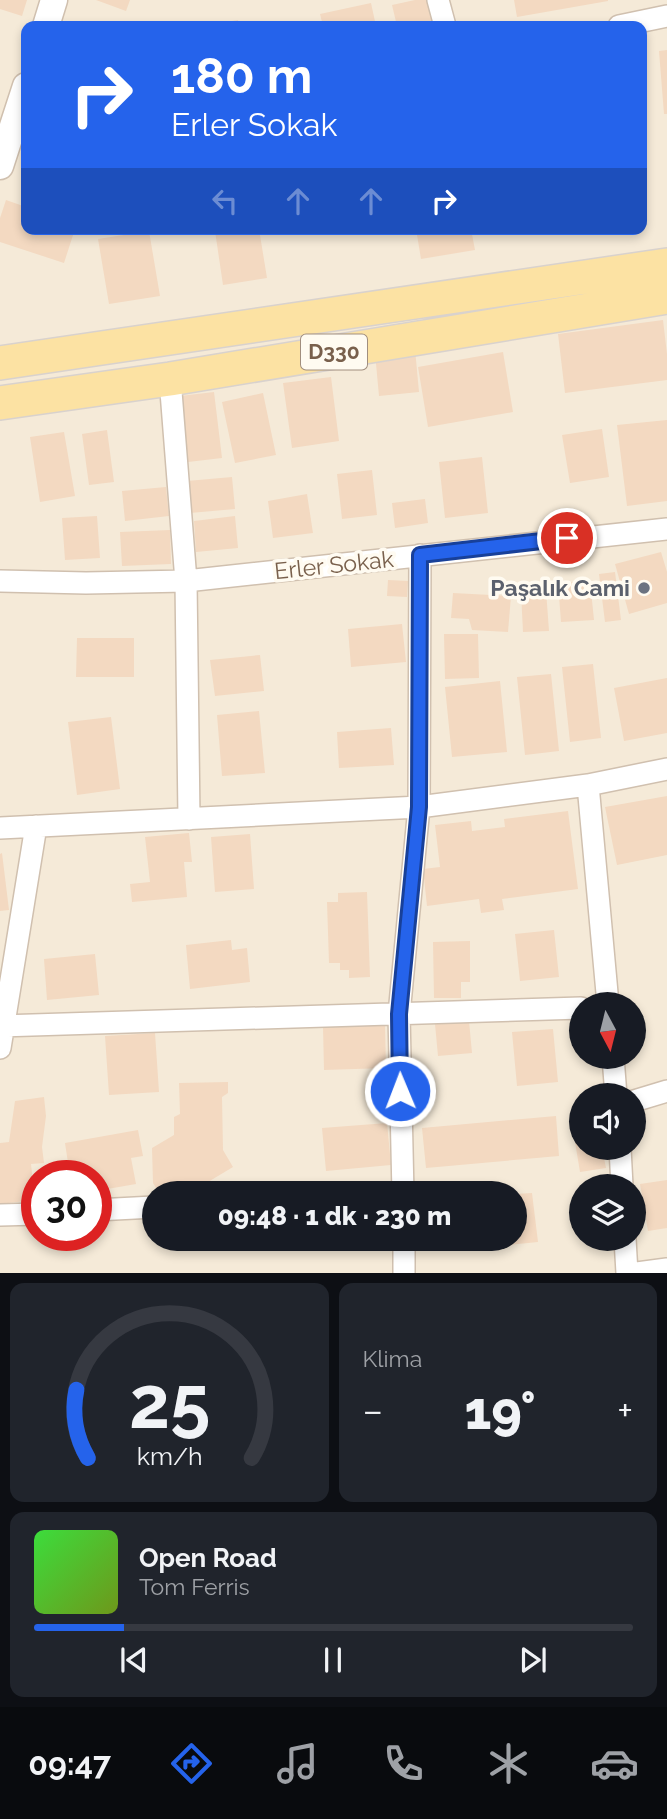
<!DOCTYPE html>
<html lang="tr">
<meta charset="utf-8">
<style>
body{margin:0;font-family:Raleway,sans-serif;background:#20242c;color:#f1f3f6;height:100vh;display:flex;flex-direction:column;font-size:26px;white-space:nowrap}
*{box-sizing:border-box;margin:0}
p{font-size:23px;color:#9ea1a6}
.icon{flex:none;width:38px;height:38px;fill:none;stroke:currentColor;stroke-width:2;stroke-linecap:round;stroke-linejoin:round}
.map{position:relative;height:1273px;overflow:hidden}
.details{display:flex;flex-direction:column;gap:10px;padding:10px;background:#0d0f14;flex:1}
.details>*{flex:none}
.top-card{position:absolute;left:21px;top:21px;width:626px;height:214px;border-radius:14px;box-shadow:0 4px 10px #0003;background:#2563eb;color:#fff;overflow:hidden}
.needle{width:46px;rotate:173deg}
.tools{position:absolute;left:569px;top:992px;display:grid;gap:14px}
.tools a{display:grid;place-items:center;width:77px;height:77px;border-radius:50%;background:#171b24;box-shadow:0 4px 10px #0003;font-size:35px}
.speed{position:absolute;left:21px;top:1160px;display:flex;gap:14px;font-size:35px;font-weight:700;text-align:center}
.speed>*{display:grid;place-content:center;width:91px;height:91px;border-radius:50%;background:#171b24;box-shadow:0 4px 10px #0003;line-height:1}
.speed .limit{border:10px solid #d22;background:#fff;color:#111}
.pin{position:absolute;display:grid;place-items:center;width:60px;height:60px;color:#fff;margin:-30px;border:4px solid #fff;border-radius:50%;box-shadow:0 2px 7px #0007}
.me{position:absolute;width:77px;margin:-38px;rotate:359deg;stroke-linejoin:round;filter:drop-shadow(0 0 5px #0008)}
.turn{display:flex;align-items:center;gap:24px;height:147px;padding:0 35px;font-size:32px}
.turn .icon{width:91px;height:91px;stroke-width:2.5}
.turn b{display:block;font-size:49px;line-height:60px}
.lanes{display:flex;align-items:center;height:66px;padding:0 35px;background:#0003;justify-content:center;gap:35px;direction:ltr}
.lanes .off{opacity:.35}
.big{font-size:52px;font-weight:800;line-height:1.1}
.details .card{flex:1;display:flex;flex-direction:column;justify-content:center;gap:10px;min-width:0;padding:0 24px;border-radius:14px;background:#20242c}
.details .dial{align-items:center;gap:0}
.dial svg{height:182px;overflow:visible;fill:none;stroke:#363941;stroke-width:7;stroke-linecap:round;text-anchor:middle}
.dial text{fill:#f1f3f6;stroke:none}
.song{display:flex;align-items:center;gap:21px}
.cover{width:84px;height:84px;border-radius:10px;background:linear-gradient(135deg,hsl(120 70% 55%),hsl(80 70% 35%))}
.played{height:7px;border-radius:4px;background:linear-gradient(90deg,#2563eb 15%,#363941 15%)}
.keys{display:flex;justify-content:space-around;direction:ltr}
.heat{display:flex;justify-content:space-between;align-items:center;font-size:38px;direction:ltr}
.details .tiles{flex:1;display:grid;gap:10px;grid-template-columns:1fr 1fr}
.card:last-child{grid-column:span 2}
.trip{position:absolute;left:142px;top:1181px;width:385px;height:70px;border-radius:35px;background:#171b24;box-shadow:0 4px 10px #0003;font-weight:800;line-height:70px;text-align:center}
.dock{display:flex;height:112px;justify-content:space-around;align-items:center;background:#090b0e;color:#9ea1a6}
.dock .icon{width:49px;height:49px}
.dock .current{color:#2563eb}
.dock b{font-size:32px;color:#f1f3f6}
.map>svg:first-child{display:block}
</style>
<div class="map">
<svg width="667" height="1273" viewBox="0 0 667 1273">
<rect width="100%" height="100%" fill="#fdf7ea"/>
<path fill="#f5ead8" fill-rule="evenodd" d="M0,0h667v1273h-667zM26,26h616v203h-616zM581,1004h53v53h-53zM581,1096h53v52h-53zM37,1176h59v60h-59zM581,1186h53v53h-53zM154,1194h360v45h-360z"/>
<path fill="#f3d9c1" d="M0,0h27l-5,16 -22,-7z
M96,0h34l-4,11z
M415,0h17l6,26h-41l-5,-21z
M514,0h94v1l-91,16z
M371,3l5,23h-53l-3,-12z
M238,20l1,6h-31v-1z
M667,50v64h-3l-5,-63z
M6,200l20,7v22h49l-11,34 -64,-21v-24z
M226,229h33l8,49 -44,7 -8,-54z
M416,229h55l4,21 -54,9z
M149,231l11,65 -51,8 -11,-65z
M663,320l4,34v26l-102,13 -7,-59z
M415,349l4,43 -40,4 -4,-43z
M503,352l10,60 -85,15 -10,-60z
M331,377l8,64 -47,7 -9,-65z
M214,392l8,66 -34,4 -8,-66z
M263,393l13,62 -41,8 -13,-61z
M667,420v81l-40,5 -10,-81z
M602,429l7,48 -39,6 -8,-48z
M107,430l7,52 -25,3 -7,-51z
M64,432l11,64 -35,6 -10,-65z
M482,457l6,56 -43,5 -6,-56z
M372,470l5,45 -35,4 -5,-45z
M232,477l3,32 -45,4 -3,-32z
M166,487l3,29 -44,5 -3,-30z
M307,494l6,39 -40,5 -5,-37z
M425,499l3,24 -33,5 -3,-25z
M97,516l3,42 -35,2 -3,-42z
M235,516l3,32 -42,4 -2,-31z
M170,530l1,34 -49,2 -2,-34z
M661,552l6,20v31l-38,11 -14,-50z
M615,572l6,48 -16,2 -6,-48z
M388,580l20,1 -1,16 -20,-1z
M590,581l4,39 -33,2 -3,-39z
M546,590l3,41 -26,1 -2,-40z
M453,593l58,3 -3,36 -36,-2 -3,-11 -18,-1z
M402,624l4,38 -55,5 -3,-38z
M444,634h34l1,44 -34,1z
M77,638h57v39h-58z
M260,655l4,36 -49,5 -5,-36z
M593,664l8,74 -31,4 -8,-75z
M551,674l8,77 -34,4 -8,-78z
M667,678v55l-43,8 -10,-53z
M500,681l7,71 -55,5 -7,-70z
M259,711l6,62 -43,3 -5,-61z
M111,717l9,72 -43,6 -9,-73z
M391,728l3,37 -55,3 -2,-36z
M667,796v59l-50,10 -12,-58z
M568,811l10,78 -76,10 2,11 -23,3 -2,-14 -52,7 -4,-37 17,-2 -5,-42 36,-4 1,10 33,-4 -1,-8z
M189,833l3,29h-8l3,35 -55,5 -2,-18 20,-2 -5,-45z
M250,834l4,55 -39,3 -4,-55z
M2,853l7,57 -9,1v-57z
M367,892l3,85 -21,1v-8h-9v-7h-11l-2,-61h11v-9z
M554,930l5,47 -39,4 -5,-47z
M231,940l1,10 15,-2 3,34 -60,7 -4,-44z
M470,941v41h-9v16h-27l-1,-56z
M95,954l4,41 -52,5 -3,-41z
M469,1021l3,32 -34,3 -3,-32z
M385,1025l1,43 -62,2 -1,-43z
M553,1029l5,53 -41,4 -5,-54z
M155,1033l4,59 -50,3 -4,-59z
M228,1082v11l-6,4 1,53 10,17 -35,21h-42l-3,-5 -1,-35 22,-13v-18l6,-3 -1,-31z
M44,1097l2,19 -4,31 2,16 -13,1 4,36 -35,4v-61l9,-1 6,-41z
M556,1116l3,40 -133,12 -4,-40z
M387,1123l4,42 -65,6 -4,-43z
M138,1130l5,26 -12,2 5,26 -40,7v-15h-26l-5,-33z
M581,1141v7h21l4,20 -26,4 -5,-30z
M667,1180v48l-19,3 -8,-47z
M532,1193l6,49 -58,6 -1,-9h35v-45z"/>
<g fill="none" stroke-linecap="round" stroke-linejoin="round">
<g stroke="#d0c0af" stroke-width="24">
<path id="minor" d="M438,0l7,26
M619,26l48,-10
M170,379l16,202 3,238
M0,581l86,2 100,-2 481,-52
M588,785l20,219
M0,828l419,-21 169,-22 79,-16
M0,1026l581,-18
M0,1048l36,-222
M613,1057l3,39
M634,1101l33,-10
M620,1148l2,38
M403,1194l-4,-180 20,-207 1,-252
M96,1210l58,-3
M0,1215l37,-1
M404,1239v34
M625,1239l2,34
M637,1273l30,-4"/>
</g>
<g stroke="#d0c0af" stroke-width="29">
<path id="tertiary" d="M46,26l8,-26
M0,166l26,-80"/>
</g>
<g stroke="#d9d2cd" stroke-width="36">
<path id="primary" d="M0,363l667,-98
M0,403l170,-24 497,-82"/>
</g>
<use href="#minor" stroke="#fff" stroke-width="21"/>
<use href="#tertiary" stroke="#fff" stroke-width="26"/>
<use href="#primary" stroke="#fce2a3" stroke-width="33"/>
</g>
<g fill="none" stroke-linecap="round" stroke-linejoin="round">
<g stroke="#184099" stroke-width="18">
<path id="route" d="M400,1091l-1,-77 20,-207 1,-252 147,-17"/>
</g>
<use href="#route" stroke="#2563eb" stroke-width="12"/>
</g>
<circle fill="#6b7280" stroke="#fffbf1" stroke-width="2.5" cx="644" cy="588" r="7"/>
<g text-anchor="middle" stroke-width="7" stroke-linejoin="round" paint-order="stroke">
<rect fill="#fffbf1" stroke="#a18e7e" stroke-width="2" x="301" y="334.5" width="66" height="35" rx="5"/>
<g font-size="21" font-weight="bold" fill="#79604c">
<text x="334" y="359">D330</text>
</g>
<g font-size="23" fill="#79604c" stroke="#fffbf1">
<text transform="translate(334 565) rotate(-6)" y="8">Erler Sokak</text>
</g>
<g font-size="23" font-weight="bold" fill="#5b616d" stroke="#fffbf1" text-anchor="end">
<text x="630" y="596">Paşalık Cami</text>
</g>
</g>
</svg>
<div class="tools">
<a><svg class="needle" viewBox="-14 -14 28 28"><path d="M0-13l5 13h-10z" fill="#e53935"/><path d="M0 13l5-13h-10z" fill="#9ea1a6"/></svg></a>
<a><svg class="icon" aria-label="sound" viewBox="0 0 24 24"><path d="M4 9h4l5-4v14l-5-4H4zM17 9q2 3 0 6"/></svg></a>
<a><svg class="icon" aria-label="layers" viewBox="0 0 24 24"><path d="M12 4l9 5-9 5-9-5zM3 14l9 5 9-5"/></svg></a>
</div>
<div class="speed"><div class="limit">30</div></div>
<div class="pin" style="left:567px;top:538px;background:#d93025"><svg class="icon" aria-label="arrive" viewBox="0 0 24 24"><path d="M6 21V4h12l-3 4 3 4H6"/></svg></div>
<svg class="me" style="left:400px;top:1091px" viewBox="-20 -20 40 40"><circle r="17" fill="#2563eb" stroke="#fff" stroke-width="3"/><path d="M0-11L8 9 0 5-8 9z" fill="#fff"/></svg>
<div class="trip">09:48 · 1 dk · 230 m</div>
<div class="top-card">
<div class="turn"><svg class="icon" aria-label="right" viewBox="0 0 24 24"><path d="M7 20v-9h11M14 6l5 5-5 5"/></svg><div><b>180 m</b>Erler Sokak</div></div>
<div class="lanes"><svg class="icon off" aria-label="left" viewBox="0 0 24 24"><path d="M17 20v-9H6M10 6l-5 5 5 5"/></svg><svg class="icon off" aria-label="ahead" viewBox="0 0 24 24"><path d="M12 20V5M6 11l6-6 6 6"/></svg><svg class="icon off" aria-label="ahead" viewBox="0 0 24 24"><path d="M12 20V5M6 11l6-6 6 6"/></svg><svg class="icon" aria-label="right" viewBox="0 0 24 24"><path d="M7 20v-9h11M14 6l5 5-5 5"/></svg></div>
</div>
</div>
<section class="details">
<div class="tiles">
<div class="card dial"><svg viewBox="0 0 100 80">
<path d="M14 69A42 42 0 1 1 86 69"/>
<path d="M14 69A42 42 0 0 1 9 39" stroke="#2563eb"/>
<text x="50" y="56" font-size="32" font-weight="700">25</text>
<text x="50" y="72" font-size="11">km/h</text>
</svg></div>
<div class="card"><p>Klima</p>
<div class="heat"><a>−</a><b class="big">19°</b><a>+</a></div>
</div>
<div class="card">
<div class="song"><i class="cover"></i><div><b>Open Road</b><p>Tom Ferris</p></div></div>
<div class="played"></div>
<div class="keys"><svg class="icon" aria-label="previous" viewBox="0 0 24 24"><path d="M18 5L8 12l10 7zM5 5v14"/></svg><svg class="icon" aria-label="pause" viewBox="0 0 24 24"><path d="M8 5v14M16 5v14"/></svg><svg class="icon" aria-label="next" viewBox="0 0 24 24"><path d="M6 5l10 7-10 7zM19 5v14"/></svg></div>
</div>
</div>
</section>
<nav class="dock">
<b>09:47</b>
<svg class="icon current" aria-label="directions" viewBox="0 0 24 24"><path d="M12 3l9 9-9 9-9-9zM9 14v-3h6M13 9l2 2-2 2"/></svg>
<svg class="icon" aria-label="music" viewBox="0 0 24 24"><path d="M9 18V5l10-2v13"/><circle cx="6" cy="18" r="3"/><circle cx="16" cy="16" r="3"/></svg>
<svg class="icon" aria-label="phone" viewBox="0 0 24 24"><path d="M5 4h4l2 5-3 2q2 4 5 5l2-3 5 2v4C11 20 4 13 5 4z"/></svg>
<svg class="icon" aria-label="climate" viewBox="0 0 24 24"><path d="M12 3v18M4 7l16 10M4 17L20 7"/></svg>
<svg class="icon" aria-label="car" viewBox="0 0 24 24"><path d="M5 17H2v-5l4-1 3-4h7l3 4 3 1v5h-3M9 17h6M6 11h13"/><circle cx="7" cy="17" r="2"/><circle cx="17" cy="17" r="2"/></svg>
</nav>
